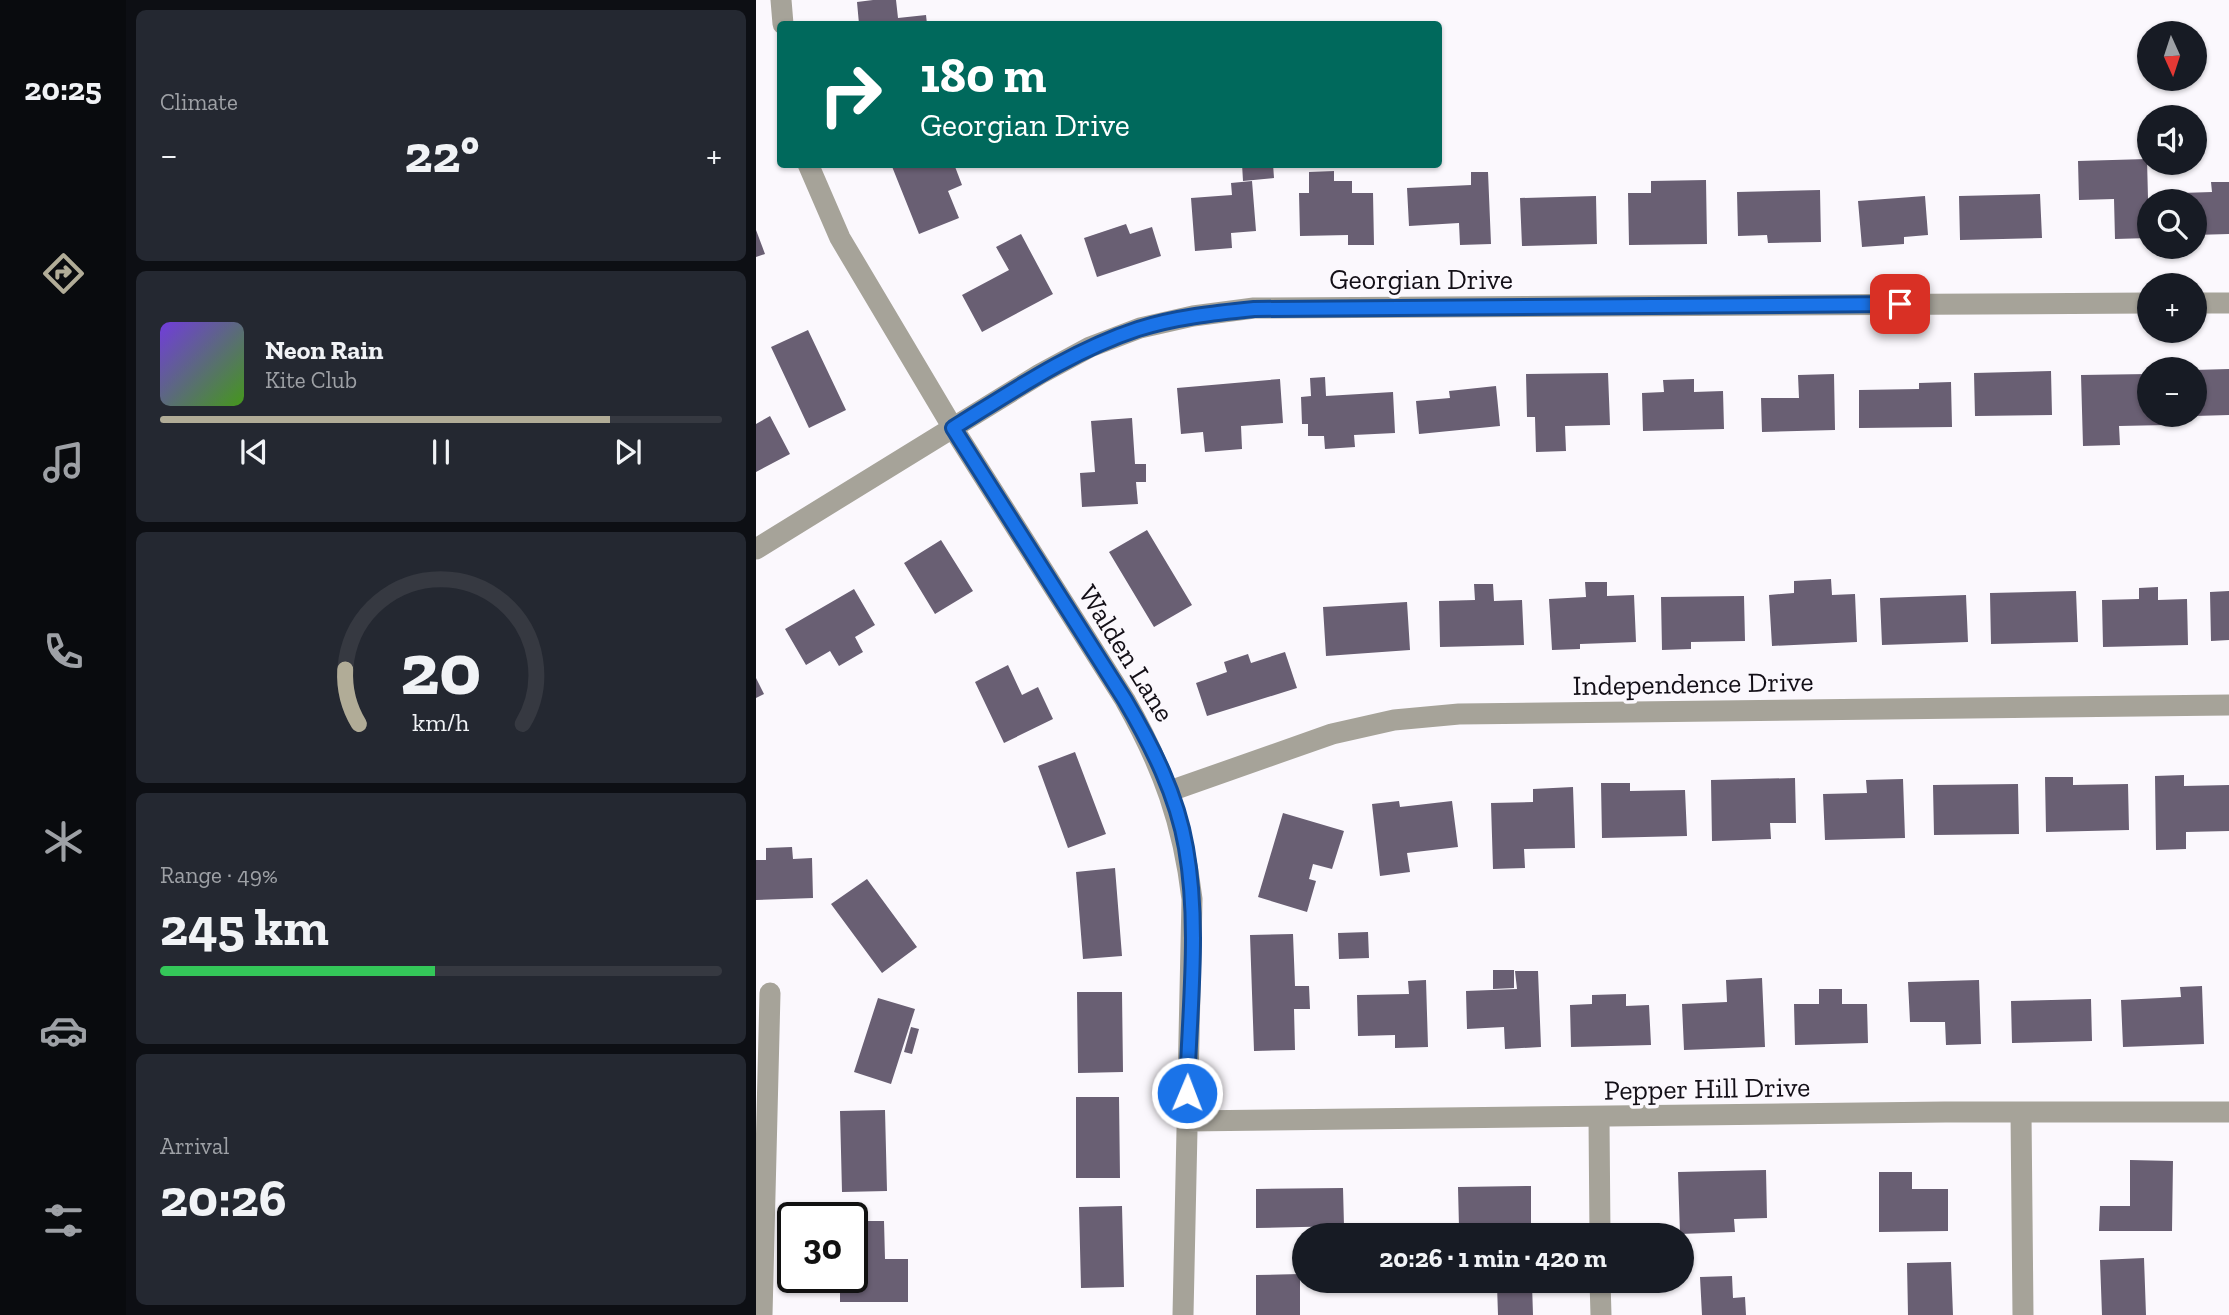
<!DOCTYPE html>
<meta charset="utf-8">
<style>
body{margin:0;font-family:"Zilla Slab",serif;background:#242831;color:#f1f3f6;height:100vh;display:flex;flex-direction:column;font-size:26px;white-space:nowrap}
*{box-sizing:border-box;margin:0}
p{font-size:23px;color:#9ea1a6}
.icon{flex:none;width:38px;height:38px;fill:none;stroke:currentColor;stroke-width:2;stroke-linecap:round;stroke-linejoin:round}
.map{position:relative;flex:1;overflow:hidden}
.details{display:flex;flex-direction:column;gap:10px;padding:10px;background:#0d0f14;width:630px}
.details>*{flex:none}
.banner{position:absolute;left:21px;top:21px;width:665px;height:147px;border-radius:7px;box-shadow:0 2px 5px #0004;background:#00695c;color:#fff;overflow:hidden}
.needle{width:46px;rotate:177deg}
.controls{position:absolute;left:1381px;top:21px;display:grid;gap:14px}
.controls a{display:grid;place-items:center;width:70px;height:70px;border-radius:50%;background:#171b24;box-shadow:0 2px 5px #0004;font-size:35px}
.speed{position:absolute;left:21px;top:1202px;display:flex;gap:14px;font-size:35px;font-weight:700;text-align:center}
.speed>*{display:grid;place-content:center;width:91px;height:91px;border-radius:50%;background:#171b24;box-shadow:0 2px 5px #0004;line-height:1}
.speed .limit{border:4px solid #111;border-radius:10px;background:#fff;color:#111}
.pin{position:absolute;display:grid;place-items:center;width:60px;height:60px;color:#fff;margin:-30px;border-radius:14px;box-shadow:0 4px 10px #0006}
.me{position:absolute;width:77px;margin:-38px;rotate:1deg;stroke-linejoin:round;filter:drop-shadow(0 0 5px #0008)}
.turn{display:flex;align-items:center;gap:24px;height:147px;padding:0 28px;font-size:32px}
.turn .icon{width:91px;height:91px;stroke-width:2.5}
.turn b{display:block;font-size:49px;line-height:60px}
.big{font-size:52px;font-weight:700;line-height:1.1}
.details .card{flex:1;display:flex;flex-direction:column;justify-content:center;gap:10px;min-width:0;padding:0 24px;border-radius:10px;background:#242831}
.details .dial{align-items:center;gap:0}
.dial svg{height:182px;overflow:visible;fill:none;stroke:#363941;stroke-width:7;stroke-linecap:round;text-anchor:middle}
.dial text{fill:#f1f3f6;stroke:none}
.song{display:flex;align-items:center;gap:21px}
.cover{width:84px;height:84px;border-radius:10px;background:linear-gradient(135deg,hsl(260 70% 55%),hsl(100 70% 35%))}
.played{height:7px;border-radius:4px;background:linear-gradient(90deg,#b1ac97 80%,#363941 80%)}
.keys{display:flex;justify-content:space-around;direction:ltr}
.heat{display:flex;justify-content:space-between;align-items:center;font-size:38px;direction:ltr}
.charge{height:10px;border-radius:5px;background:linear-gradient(90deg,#34c759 49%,#363941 0)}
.trip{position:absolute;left:536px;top:1223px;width:402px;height:70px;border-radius:35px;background:#171b24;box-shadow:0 2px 5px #0004;font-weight:700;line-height:70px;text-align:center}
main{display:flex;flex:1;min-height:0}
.tab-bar{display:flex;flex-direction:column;width:126px;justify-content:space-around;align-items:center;background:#090b0e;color:#9ea1a6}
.tab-bar .icon{width:49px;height:49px}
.tab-bar .current{color:#b1ac97}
.tab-bar b{font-size:32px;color:#f1f3f6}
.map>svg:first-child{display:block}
</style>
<main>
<nav class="tab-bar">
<b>20:25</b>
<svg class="icon current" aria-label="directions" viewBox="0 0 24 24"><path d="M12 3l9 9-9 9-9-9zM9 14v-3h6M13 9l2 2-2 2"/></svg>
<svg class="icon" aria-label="music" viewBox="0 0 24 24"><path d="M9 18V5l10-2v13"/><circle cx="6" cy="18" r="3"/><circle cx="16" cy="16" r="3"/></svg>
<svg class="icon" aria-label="phone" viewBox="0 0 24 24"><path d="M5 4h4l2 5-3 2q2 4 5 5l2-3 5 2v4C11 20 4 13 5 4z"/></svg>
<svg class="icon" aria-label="climate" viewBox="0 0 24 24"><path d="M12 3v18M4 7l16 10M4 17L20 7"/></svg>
<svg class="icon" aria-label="car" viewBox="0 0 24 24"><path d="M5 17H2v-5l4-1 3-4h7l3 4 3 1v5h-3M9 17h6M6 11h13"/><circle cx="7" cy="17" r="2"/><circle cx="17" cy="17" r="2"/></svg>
<svg class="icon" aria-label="filters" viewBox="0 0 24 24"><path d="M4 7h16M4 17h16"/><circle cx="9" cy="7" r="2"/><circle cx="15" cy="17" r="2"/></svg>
</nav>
<section class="details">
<div class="card"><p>Climate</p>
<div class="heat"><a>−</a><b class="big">22°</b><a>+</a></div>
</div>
<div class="card">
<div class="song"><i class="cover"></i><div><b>Neon Rain</b><p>Kite Club</p></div></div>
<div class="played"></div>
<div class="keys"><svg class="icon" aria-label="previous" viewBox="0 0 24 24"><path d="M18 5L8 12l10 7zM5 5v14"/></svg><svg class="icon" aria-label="pause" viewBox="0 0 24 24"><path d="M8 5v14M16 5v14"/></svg><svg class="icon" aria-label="next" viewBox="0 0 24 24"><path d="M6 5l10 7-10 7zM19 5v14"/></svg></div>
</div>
<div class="card dial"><svg viewBox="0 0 100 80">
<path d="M14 69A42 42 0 1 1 86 69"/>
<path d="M14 69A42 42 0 0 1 8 45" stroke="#b1ac97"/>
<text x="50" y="56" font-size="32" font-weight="700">20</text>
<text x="50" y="72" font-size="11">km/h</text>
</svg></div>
<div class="card"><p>Range · 49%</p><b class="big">245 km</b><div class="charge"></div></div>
<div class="card"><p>Arrival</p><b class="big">20:26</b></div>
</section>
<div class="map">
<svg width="1473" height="1315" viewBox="0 0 1473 1315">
<rect width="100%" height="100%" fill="#fbf8fd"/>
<path fill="#695f73" d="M117,0h23l2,18 28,-3 1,9h-68l-2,-22z
M1391,159l2,79 -34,1 -1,-40 -35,1 -1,-39z
M135,164h63l8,21 -14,6 11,27 -40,16z
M486,164h31l1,14 -31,3z
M578,171v10h18v12h21l1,52h-26v-10l-48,1 -1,-43h10v-21z
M715,172h17l3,72 -31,1 -1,-22 -50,3 -2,-38 64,-3z
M950,180l1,64 -78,1 -1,-52h23v-12z
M496,181l4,50 -25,2 1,15 -37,3 -4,-53 41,-3 -1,-12z
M1455,182h18v52l-35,1v-34h-13v-8l31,-1z
M1064,190l1,52 -53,1 -1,-8 -29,1 -1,-44z
M1284,194l2,44 -82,2 -1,-44z
M840,196l1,48 -75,2 -2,-48z
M1169,196l3,39 -24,2v7l-42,3 -4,-46z
M370,224l4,10 22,-7 9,29 -64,21 -13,-39z
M0,230l9,24 -9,3z
M265,234l32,60 -71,38 -20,-37 47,-25 -13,-23z
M52,330l38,80 -37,18 -38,-81z
M1473,369v46l-35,1v-46z
M1295,371l1,44 -77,1 -1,-43z
M852,373l2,52 -45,1 1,25 -30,1 -1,-35h-8l-1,-43z
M1078,374l1,56 -73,2 -1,-34h38l-1,-23z
M1393,374v41h17v10l-47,1 1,19 -37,1 -2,-71z
M569,377l1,19 67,-4 2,41 -41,2 1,12 -30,2 -1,-13h-16v-12h-6l-1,-27 10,-1 -1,-18z
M524,379l3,44 -42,3 1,23 -37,3 -2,-20 -22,2 -4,-46z
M938,379v13l29,-1 1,38 -81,2 -1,-38 22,-1 -1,-12z
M1195,382l1,45 -93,1v-38l60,-1v-6z
M740,386l4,40 -81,8 -3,-33 34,-3 -1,-7z
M14,416l20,38 -34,18v-48z
M376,418l3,46h11v18h-10l2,22 -56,3 -2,-34 15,-1 -4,-51z
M391,530l45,75 -38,22 -45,-75z
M185,540l32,51 -38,23 -31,-51z
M1075,579l1,16 23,-1 2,48 -85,4 -3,-51 25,-2v-12z
M829,582h22v14l27,-1 2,47 -56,2v5l-28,1 -3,-51 37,-2z
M718,584h19l1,17 28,-1 2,45 -84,2 -1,-46 36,-1z
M1402,587v13l29,-1 1,46 -85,2 -1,-47 37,-1v-11z
M98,589l21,36 -20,12 8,15 -24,14 -9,-15 -24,14 -21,-36z
M1320,591l2,51 -87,2 -1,-51z
M1473,591v49l-18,1 -1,-49z
M1210,595l2,47 -86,3 -2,-47z
M988,596l1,45 -54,1v7l-29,1 -1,-53z
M651,602l3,48 -84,6 -3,-49z
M529,652l12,36 -90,28 -11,-33 31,-11 -3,-10 24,-8 3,9z
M252,665l14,30 16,-8 15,32 -49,24 -29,-61z
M0,678l8,16 -8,4z
M319,752l31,82 -38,14 -30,-82z
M1428,775v11l45,-1v46l-43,1v17l-30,1 -1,-74z
M1289,777h28v8l55,-1 1,46 -83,2z
M1039,778l1,45h-26l1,16 -59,2 -1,-61z
M1147,779l2,59 -80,2 -2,-46 44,-1 -1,-13z
M845,783h29v8l55,-1 2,46 -85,2z
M1262,784l1,50 -85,1 -1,-50z
M817,787l2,61 -51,1 1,19 -32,1 -2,-66 42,-1v-13z
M643,801l1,6 52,-6 6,46 -51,6 3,19 -30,4 -8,-72z
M527,813l61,18 -12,38 -19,-5 -4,15 7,2 -9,31 -49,-15z
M36,847l1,12 19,-1 1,40 -57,2v-40h10v-12z
M359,868l7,88 -39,3 -7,-87z
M111,879l50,68 -35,26 -51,-69z
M612,932l1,26 -30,1 -1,-26z
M537,934l2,52h14l1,23h-16l1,41 -41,1 -4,-116z
M737,970h21v18l-21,1z
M759,971h23l3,76 -36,2 -1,-22 -37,2 -1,-38 51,-2z
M1006,978l3,69 -81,3 -2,-46 45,-2 -1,-22z
M670,980l2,67 -33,1v-13l-37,1 -1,-41 52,-1 -1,-13z
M1223,980l2,64 -35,1 -1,-23h-35l-2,-40z
M1446,986l2,58 -81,3 -2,-47 60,-3 -1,-10z
M1063,989h23v15h25l1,39 -73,2 -1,-41h25z
M321,992h45l1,80 -45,1z
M870,994v12l23,-1 2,40 -80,2 -1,-42 22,-1v-9z
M122,998l37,11 -24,75 -37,-12z
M1335,999l1,42 -80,2 -1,-42z
M155,1027l8,2 -7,25 -8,-2z
M320,1097h43l1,81h-44z
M129,1110l2,81 -45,1 -2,-81z
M1374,1160l43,1 -1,70h-73l1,-25h30z
M1010,1170l1,48 -33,1 1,13 -55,2 -2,-62z
M1123,1172h33v17h36v42l-69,1z
M775,1186v40l-72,1 -1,-40z
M587,1188l1,38 -88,2v-39z
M366,1206l2,81 -43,1 -2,-81z
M96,1221h32l1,38h23v43h-68v-24h12z
M1388,1258l2,57h-44l-2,-55z
M1195,1262l2,53h-45l-1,-52z
M544,1274v41h-44v-40z
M976,1276l1,22 12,-1 1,18h-44l-2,-38z
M776,1284l1,31h-35l-1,-30z"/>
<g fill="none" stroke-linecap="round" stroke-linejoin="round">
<path stroke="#a6a399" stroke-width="21" d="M25,0l2,24
M52,164l32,74 113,190 172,272c38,67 58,123 67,199l-9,416
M1438,303h35
M0,549l284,-175 50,-27 50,-19 53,-12 61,-8 895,-5
M414,791l162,-57 62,-14 65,-6 770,-9
M1265,1113l2,202
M843,1118l1,118
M430,1121l759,-9h284
M844,1281l1,34
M6,1315l8,-322"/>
</g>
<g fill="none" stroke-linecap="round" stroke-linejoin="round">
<g stroke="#114b97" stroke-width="18">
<path id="route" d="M431,1093c2,-80 13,-166 -1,-245 -9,-53 -34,-102 -61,-148l-172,-272c60,-37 118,-77 185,-99 38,-12 77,-16 116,-20l646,-5"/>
</g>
<use href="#route" stroke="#1a73e8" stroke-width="12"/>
</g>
<g text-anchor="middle" stroke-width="7" stroke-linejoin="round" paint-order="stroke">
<g font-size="28" fill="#130f17" stroke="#fbf8fd">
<text x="665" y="289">Georgian Drive</text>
<text transform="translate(371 653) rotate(58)" y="10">Walden Lane</text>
<text transform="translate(937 683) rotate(-1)" y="10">Independence Drive</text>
<text transform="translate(951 1088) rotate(-1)" y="10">Pepper Hill Drive</text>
</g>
</g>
</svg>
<div class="controls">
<a><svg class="needle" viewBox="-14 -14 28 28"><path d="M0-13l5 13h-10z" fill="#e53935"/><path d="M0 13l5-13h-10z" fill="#9ea1a6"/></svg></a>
<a><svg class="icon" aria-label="sound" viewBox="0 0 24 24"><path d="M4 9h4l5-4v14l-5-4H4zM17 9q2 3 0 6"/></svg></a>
<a><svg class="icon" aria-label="search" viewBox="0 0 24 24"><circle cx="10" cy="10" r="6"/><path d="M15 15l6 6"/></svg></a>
<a>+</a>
<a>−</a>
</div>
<div class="speed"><div class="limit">30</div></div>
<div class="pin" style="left:1144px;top:304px;background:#d93025"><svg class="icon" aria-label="arrive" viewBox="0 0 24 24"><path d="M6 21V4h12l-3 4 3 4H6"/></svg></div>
<svg class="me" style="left:431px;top:1093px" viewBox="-20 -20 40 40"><circle r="17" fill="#1a73e8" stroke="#fff" stroke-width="3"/><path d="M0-11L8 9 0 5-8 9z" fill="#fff"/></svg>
<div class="trip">20:26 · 1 min · 420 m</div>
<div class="banner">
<div class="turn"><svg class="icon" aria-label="right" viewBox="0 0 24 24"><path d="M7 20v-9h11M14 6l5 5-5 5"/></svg><div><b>180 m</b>Georgian Drive</div></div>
</div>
</div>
</main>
